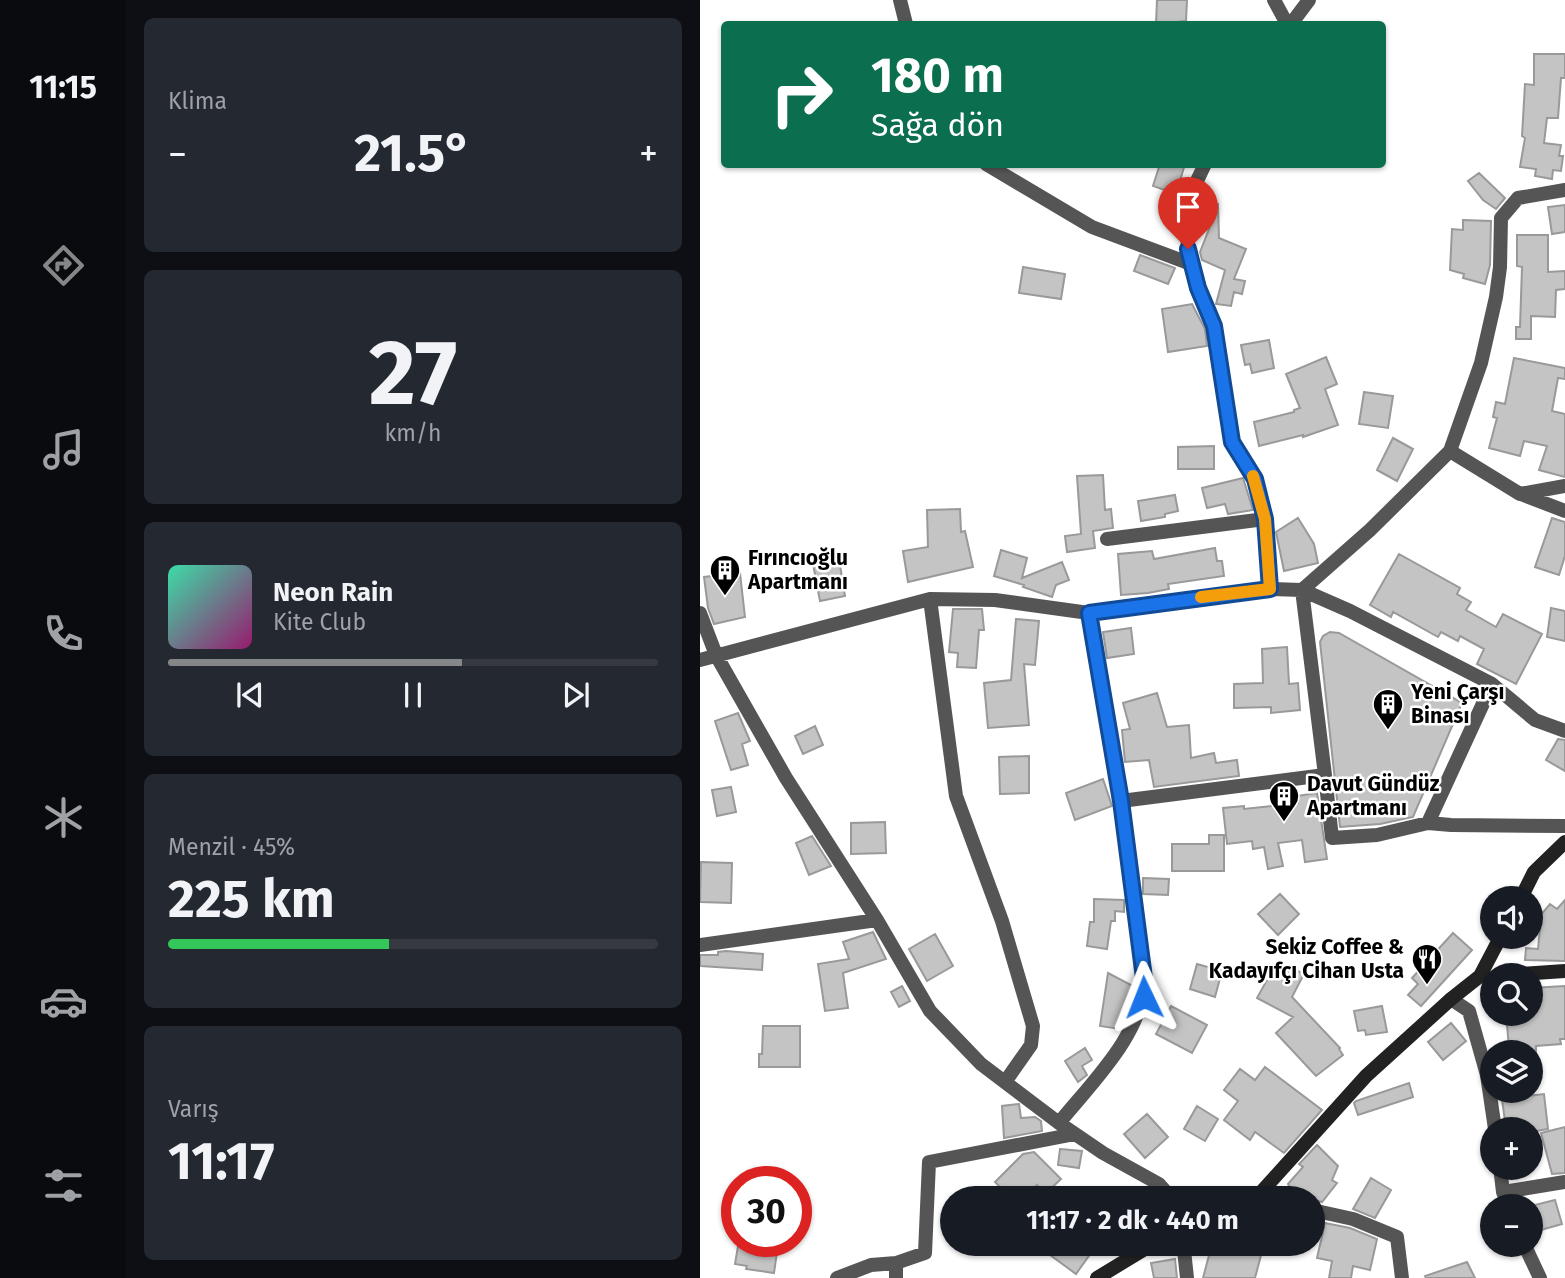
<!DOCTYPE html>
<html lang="tr">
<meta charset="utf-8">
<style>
body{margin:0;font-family:"Fira Sans",sans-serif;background:#242831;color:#f1f3f6;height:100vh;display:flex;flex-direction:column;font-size:26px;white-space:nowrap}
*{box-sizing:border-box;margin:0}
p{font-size:23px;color:#9ea1a6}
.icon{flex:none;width:38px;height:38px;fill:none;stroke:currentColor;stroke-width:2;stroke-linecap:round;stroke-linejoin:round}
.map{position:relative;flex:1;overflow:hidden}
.sheet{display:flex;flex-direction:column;gap:18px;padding:18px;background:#0d0f14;width:574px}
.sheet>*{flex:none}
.banner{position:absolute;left:21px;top:21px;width:665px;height:147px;border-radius:7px;box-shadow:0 2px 5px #0004;background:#0b6e4f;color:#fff;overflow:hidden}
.buttons{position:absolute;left:780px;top:886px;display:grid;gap:14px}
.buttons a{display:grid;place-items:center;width:63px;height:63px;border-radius:50%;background:#171b24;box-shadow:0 2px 5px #0004;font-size:35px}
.speed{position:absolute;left:21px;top:1166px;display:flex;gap:14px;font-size:35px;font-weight:700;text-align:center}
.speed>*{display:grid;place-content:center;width:91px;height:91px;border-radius:50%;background:#171b24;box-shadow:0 2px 5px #0004;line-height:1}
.speed .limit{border:10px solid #d22;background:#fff;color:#111}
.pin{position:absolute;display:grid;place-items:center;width:60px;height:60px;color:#fff;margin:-72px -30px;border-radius:50% 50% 50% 0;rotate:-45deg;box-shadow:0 0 7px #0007}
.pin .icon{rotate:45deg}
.me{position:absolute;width:77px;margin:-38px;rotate:358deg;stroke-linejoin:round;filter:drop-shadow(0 0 5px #0008)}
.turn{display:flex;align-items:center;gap:24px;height:147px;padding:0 35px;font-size:32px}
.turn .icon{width:91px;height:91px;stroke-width:2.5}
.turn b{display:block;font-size:49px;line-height:60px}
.big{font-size:52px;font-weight:700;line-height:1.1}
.sheet .widget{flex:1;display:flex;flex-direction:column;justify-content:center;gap:10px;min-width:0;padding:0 24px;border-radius:10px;background:#242831}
.sheet .dial{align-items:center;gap:0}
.dial b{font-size:91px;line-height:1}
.song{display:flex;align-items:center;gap:21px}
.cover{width:84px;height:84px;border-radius:10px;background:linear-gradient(135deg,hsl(160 70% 55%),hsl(320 70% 35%))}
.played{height:7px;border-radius:4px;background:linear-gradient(90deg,#858687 60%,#363941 60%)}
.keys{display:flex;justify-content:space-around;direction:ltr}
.heat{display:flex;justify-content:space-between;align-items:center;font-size:38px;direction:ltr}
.charge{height:10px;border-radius:5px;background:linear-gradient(90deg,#34c759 45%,#363941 0)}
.trip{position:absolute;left:240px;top:1186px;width:385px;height:70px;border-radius:35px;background:#171b24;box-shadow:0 2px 5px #0004;font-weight:700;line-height:70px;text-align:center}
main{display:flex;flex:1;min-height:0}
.dock{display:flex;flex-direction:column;width:126px;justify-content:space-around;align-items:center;background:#090b0e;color:#9ea1a6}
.dock .icon{width:49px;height:49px}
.dock .current{color:#858687}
.dock b{font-size:32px;color:#f1f3f6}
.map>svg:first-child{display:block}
</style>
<main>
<nav class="dock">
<b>11:15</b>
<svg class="icon current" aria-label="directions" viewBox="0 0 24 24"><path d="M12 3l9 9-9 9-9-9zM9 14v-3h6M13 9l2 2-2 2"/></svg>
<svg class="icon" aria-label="music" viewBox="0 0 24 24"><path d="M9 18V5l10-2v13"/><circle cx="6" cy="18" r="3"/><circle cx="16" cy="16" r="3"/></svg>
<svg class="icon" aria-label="phone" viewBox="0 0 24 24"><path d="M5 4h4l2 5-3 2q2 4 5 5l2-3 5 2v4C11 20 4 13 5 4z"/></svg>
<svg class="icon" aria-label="climate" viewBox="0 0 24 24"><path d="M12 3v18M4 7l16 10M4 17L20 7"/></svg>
<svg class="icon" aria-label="car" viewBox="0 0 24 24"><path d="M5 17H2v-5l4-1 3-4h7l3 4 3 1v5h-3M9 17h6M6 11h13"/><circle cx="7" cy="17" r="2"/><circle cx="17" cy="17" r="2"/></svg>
<svg class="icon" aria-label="filters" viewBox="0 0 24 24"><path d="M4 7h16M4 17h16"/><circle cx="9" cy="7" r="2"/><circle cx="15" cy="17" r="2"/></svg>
</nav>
<section class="sheet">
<div class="widget"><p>Klima</p>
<div class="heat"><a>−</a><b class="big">21.5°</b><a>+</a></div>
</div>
<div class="widget dial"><b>27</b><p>km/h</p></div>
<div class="widget">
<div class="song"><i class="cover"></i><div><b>Neon Rain</b><p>Kite Club</p></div></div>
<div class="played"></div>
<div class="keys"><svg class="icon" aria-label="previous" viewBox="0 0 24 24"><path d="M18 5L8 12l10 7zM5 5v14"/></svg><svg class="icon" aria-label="pause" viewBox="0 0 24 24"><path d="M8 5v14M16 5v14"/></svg><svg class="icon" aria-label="next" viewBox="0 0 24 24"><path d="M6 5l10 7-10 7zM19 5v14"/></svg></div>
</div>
<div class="widget"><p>Menzil · 45%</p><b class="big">225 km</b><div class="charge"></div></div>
<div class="widget"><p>Varış</p><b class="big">11:17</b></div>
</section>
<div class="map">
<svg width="865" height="1278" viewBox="0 0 865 1278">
<rect width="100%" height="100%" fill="#fff"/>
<path fill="#c4c4c4" stroke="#999" stroke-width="2" d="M457,0h30l-1,21 -8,1v2h-22z
M834,54h31v24h-4l-3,40h-11l-3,25 17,2 -2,11h4l-2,15 -8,-1 -1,9 -17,-3 1,-7 -16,-2 5,-29 -3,-2 3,-52 9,1z
M460,164h25l-9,30 -23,-8z
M779,173l26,25 -9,11 -13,-9 -15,-19z
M503,204h15l1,34 27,11 -12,30 11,2 -3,13 -8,-2 -3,14 -15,-2 9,-34 -23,-10 -2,-8 11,-28h-7z
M865,205v27l-13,2 -4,-27z
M763,220l28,1 -1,44 -5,19 -22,-6 1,-4 -14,-4 2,-41 11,1z
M817,235h31v37l17,-1v18l-9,1 -1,27 -24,-1v23h-15v-12h4l2,-60 -5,-1z
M440,255l35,13 -7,16 -34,-13z
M323,267l42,7 -4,25 -42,-6z
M492,304l13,25 2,17 -39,6 -6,-43z
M569,340l5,28 -22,5 -2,-9 -5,1 -4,-20z
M626,357l11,27 -12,5 13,36 -35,12v-2l-44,11 -5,-24 40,-10v-2l6,-2 -14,-34z
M814,358l51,10v11l-7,-1 -6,33 13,3v63l-26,-7 8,-24 -23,-5 -4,15 -31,-8 8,-30 -4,-1 3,-15 9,2z
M664,392l29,4 -5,32 -29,-4z
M693,438l20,11 -16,32 -20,-11z
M514,446v23h-36v-22z
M403,475l2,35 6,-1 2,19 -20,3 2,17 -28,4 -2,-16 16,-2 -4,-58z
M543,478l10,32 -25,4 -3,-10 -18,4 -5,-20z
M475,495l3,16 -13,3v3l-24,4 -3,-20z
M260,509l1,23 4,-1 8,36 -65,15 -5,-31 25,-4 -1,-37z
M598,518l16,26 4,19 -34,8 -8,-39z
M852,518l13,4v34l-6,19 -24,-8z
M515,548l2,13h5l2,15 -56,8 1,5 -21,4 -27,2 -3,-41 34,-3 2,8z
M301,550l26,8 -5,20 40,-16 7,18 -13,5 -4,12 -29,-10 1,-2 -30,-9z
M699,554l61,34 -3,6 14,8 -5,8 30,17 7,-13 39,20 -26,50 -39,-20 7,-15 -24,-13 -2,5 -17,-9 -3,5 -45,-25 -2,5 -21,-12z
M139,559l6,37 -25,5 -7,-37z
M40,573l5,44 -31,7 -6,-16 -4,-31z
M851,608l14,3v30l-18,-4z
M253,609h29l2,21h-5l-3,38 -19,-1 1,-14 -9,-1z
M316,619l23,2 -4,44 -11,-1 5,61 -41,3 -4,-45 27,-3z
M431,628l3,26 -27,4 -4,-26z
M630,632l9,1 123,70 -49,114 -33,7 -40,3 -20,-185 3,-6z
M587,647l2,37 9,-1 2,27 -29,3v-6l-37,1v-24l29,-1 -1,-34z
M457,693l10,34 22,-2 2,33 23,-5 2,10 21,-3 2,16 -85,11 -5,-27 -24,2 -3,-32 8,-1 -7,-26z
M38,713l12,28 -8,3 6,21 -17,5 -16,-49z
M115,726l8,19 -20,9 -8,-18z
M858,739l7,1v31l-19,-11z
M329,756v37l-29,1 -1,-37z
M403,779l9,27 -37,14 -9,-27z
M31,787l5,25 -19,4 -5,-26z
M617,793l10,66 -22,3 -3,-22 -24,3 5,23 -15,3 -4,-22 -11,2 -1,-8 -25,3 -4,-36 21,-2v3l54,-6 -1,-7z
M185,822l1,31 -35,1v-31z
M509,835h15v36h-52v-27h37z
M112,836l19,30 -22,9 -13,-32z
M1,862l31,1 -1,40 -31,-1z
M443,878l26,1 -1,16 -25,-1z
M580,894l19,20 -21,21 -20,-21z
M394,899l30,1v12l-9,-1v10h-4l-4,28 -20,-3 3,-24h4z
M865,900v61l-40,-1 1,-12 12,1 2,-21 -6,-5 16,-19 7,5z
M173,932l13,27 -43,14 5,35 -23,3 -7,-47 31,-5 -6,-17z
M753,933l19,17 -51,56 -13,-11 10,-11 -6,-6z
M235,934l18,32 -26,15 -18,-32z
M26,951l37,3 -1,16 -62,-4v-11h18v-3z
M497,964l25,7 -7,26 -25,-8z
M588,966l16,8 -12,23 48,51 -1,1 4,6 -27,21 -40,-43 17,-16 -36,-19 15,-27 11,6z
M408,973l25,13 -1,12 -12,31 -20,-3z
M202,986l8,15 -11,6 -8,-15z
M865,986v53h-5l1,5 -25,2v6h-21v-4h-6l-3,-35h25v-25z
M471,1006l36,19 -15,28 -36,-19z
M682,1006l5,26 -21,3 -1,-5 -7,1 -4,-20z
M751,1023l15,18 -23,19 -15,-18z
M63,1026h37v41h-41v-13h3z
M385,1048l7,12 -10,6 5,9 -9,7 -13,-21z
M565,1067l57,43 -38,43 -29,-21 -5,8 -26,-20 14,-19 -14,-11 16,-21 15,11z
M709,1083l4,14 -55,18 -4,-12 2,-2z
M844,1094l4,35 -17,3v-3h-25l-4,-30z
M319,1104l2,14 14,-1 6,4 1,10 -38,7 -2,-32z
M497,1106l21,13 -13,22 -21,-12z
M447,1114l21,23 -23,21 -21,-24z
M865,1127v46l-13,1 -11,-41z
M617,1145l21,21 -6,14 5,3 -15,19 -29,-8 -5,-10 15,-17 -4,-3z
M360,1149l22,2 -3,17 -21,-3z
M334,1152l27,27 -16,15 -8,-9 -14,14h-11l-17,-17 28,-28z
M671,1178l20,12 -16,28 -22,-9z
M855,1200l7,24 -28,8 -3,-26z
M625,1223l25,5 27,11 -7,31 -17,-4 -2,12h-22l3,-17 -15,-3z
M352,1244h27l12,9 -15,21 -30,-22z
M512,1244h52l-9,34h-52z
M38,1246l39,6 -3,21 -28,-4 1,-3 -12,-2z
M475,1259l2,19h-23l-3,-15z
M767,1262l8,16h-49l-1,-2z"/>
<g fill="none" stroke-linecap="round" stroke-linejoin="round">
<path stroke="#555" stroke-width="14" d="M200,0l6,24
M574,0l13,24
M591,24l18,-24
M286,164l106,63 99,37
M505,164l-10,21 -9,50 12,53 16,38 18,116 23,37 10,40 6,70
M750,451l70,43 45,-8
M821,494l44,17
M407,539l158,-20
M602,590l48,21 142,73 43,36 30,11
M602,590l23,185
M230,599l26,197 46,125 31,105 -2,19 -26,37
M0,613l16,42 70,123 91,142 53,91 51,53 78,59 44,30 56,31 13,15
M0,660l230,-61 65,1 94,13 182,-24 31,1 68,-60 80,-79 31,-88 15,-66 4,-30 1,-49 17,-20 47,-8
M421,801l204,-26 7,63 45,-3 51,-12 23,2 114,1
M728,823l64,-139
M0,945l177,-25
M751,999l18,12 18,64 8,54
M359,1123c34,-42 84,-89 86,-145l-24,-177 -32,-188
M800,1167l3,25 6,14
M803,1192l62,-10
M612,1210l41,9 44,18 5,41
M485,1244l-1,6 3,28
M824,1244l16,34
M137,1278l34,-13 25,-2
M196,1278v-15l29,-10 4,-91 146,-28"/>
<path stroke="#222" stroke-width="14" d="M821,898l13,-26 31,-30
M804,975l61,-4
M555,1199l111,-123 85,-77 29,-23 21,-40
M397,1278l56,-34"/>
</g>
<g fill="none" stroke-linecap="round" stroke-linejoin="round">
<g stroke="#114b97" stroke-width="18">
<path id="route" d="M444,997v-19l-23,-177 -32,-188 181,-24 -5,-70 -10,-40 -23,-37 -18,-116 -16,-38 -10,-39"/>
</g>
<use href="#route" stroke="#1a73e8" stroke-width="12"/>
<path stroke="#f59e0b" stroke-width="12" d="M501,597l69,-8 -5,-70 -12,-43"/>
</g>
<defs>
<g id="building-pin" transform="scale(1.575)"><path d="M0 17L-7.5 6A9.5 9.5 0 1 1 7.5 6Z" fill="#000" stroke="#fff"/><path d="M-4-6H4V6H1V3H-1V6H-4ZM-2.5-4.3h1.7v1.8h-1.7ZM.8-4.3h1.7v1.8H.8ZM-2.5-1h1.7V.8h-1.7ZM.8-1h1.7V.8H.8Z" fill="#fff"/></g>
<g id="restaurant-pin" transform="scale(1.575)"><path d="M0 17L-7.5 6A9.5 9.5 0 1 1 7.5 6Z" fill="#000" stroke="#fff"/><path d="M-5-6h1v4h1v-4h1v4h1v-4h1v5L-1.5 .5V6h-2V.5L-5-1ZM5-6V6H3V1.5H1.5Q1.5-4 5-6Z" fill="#fff"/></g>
</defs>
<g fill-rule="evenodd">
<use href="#building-pin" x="25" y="570"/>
<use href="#building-pin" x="688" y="704"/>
<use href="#building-pin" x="584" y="796"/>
<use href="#restaurant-pin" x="727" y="959"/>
</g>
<g text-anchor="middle" stroke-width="5" stroke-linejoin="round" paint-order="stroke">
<g font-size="21" font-weight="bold" fill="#000" stroke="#fff" text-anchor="start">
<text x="48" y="565">Fırıncıoğlu<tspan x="48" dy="24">Apartmanı</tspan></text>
<text x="711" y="699">Yeni Çarşı<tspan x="711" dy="24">Binası</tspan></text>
<text x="607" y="791">Davut Gündüz<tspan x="607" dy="24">Apartmanı</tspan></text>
<text x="704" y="954" text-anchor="end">Sekiz Coffee &amp;<tspan x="704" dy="24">Kadayıfçı Cihan Usta</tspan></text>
</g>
</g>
</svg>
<div class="buttons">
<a><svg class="icon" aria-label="sound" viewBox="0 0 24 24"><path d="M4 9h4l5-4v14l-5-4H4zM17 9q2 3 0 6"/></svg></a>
<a><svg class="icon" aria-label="search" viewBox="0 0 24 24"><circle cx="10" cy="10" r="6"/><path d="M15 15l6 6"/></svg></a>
<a><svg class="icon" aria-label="layers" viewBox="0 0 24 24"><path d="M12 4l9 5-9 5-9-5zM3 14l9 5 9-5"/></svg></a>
<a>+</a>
<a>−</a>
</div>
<div class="speed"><div class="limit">30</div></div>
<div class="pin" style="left:488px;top:249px;background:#d93025"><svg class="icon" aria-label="arrive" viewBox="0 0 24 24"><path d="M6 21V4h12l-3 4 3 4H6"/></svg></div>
<svg class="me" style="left:444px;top:997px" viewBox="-20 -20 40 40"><path d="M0-17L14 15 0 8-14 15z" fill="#1a73e8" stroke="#fff" stroke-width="4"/></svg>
<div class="trip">11:17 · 2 dk · 440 m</div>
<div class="banner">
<div class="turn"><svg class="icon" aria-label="right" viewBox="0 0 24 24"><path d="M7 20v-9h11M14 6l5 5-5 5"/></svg><div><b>180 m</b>Sağa dön</div></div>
</div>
</div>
</main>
